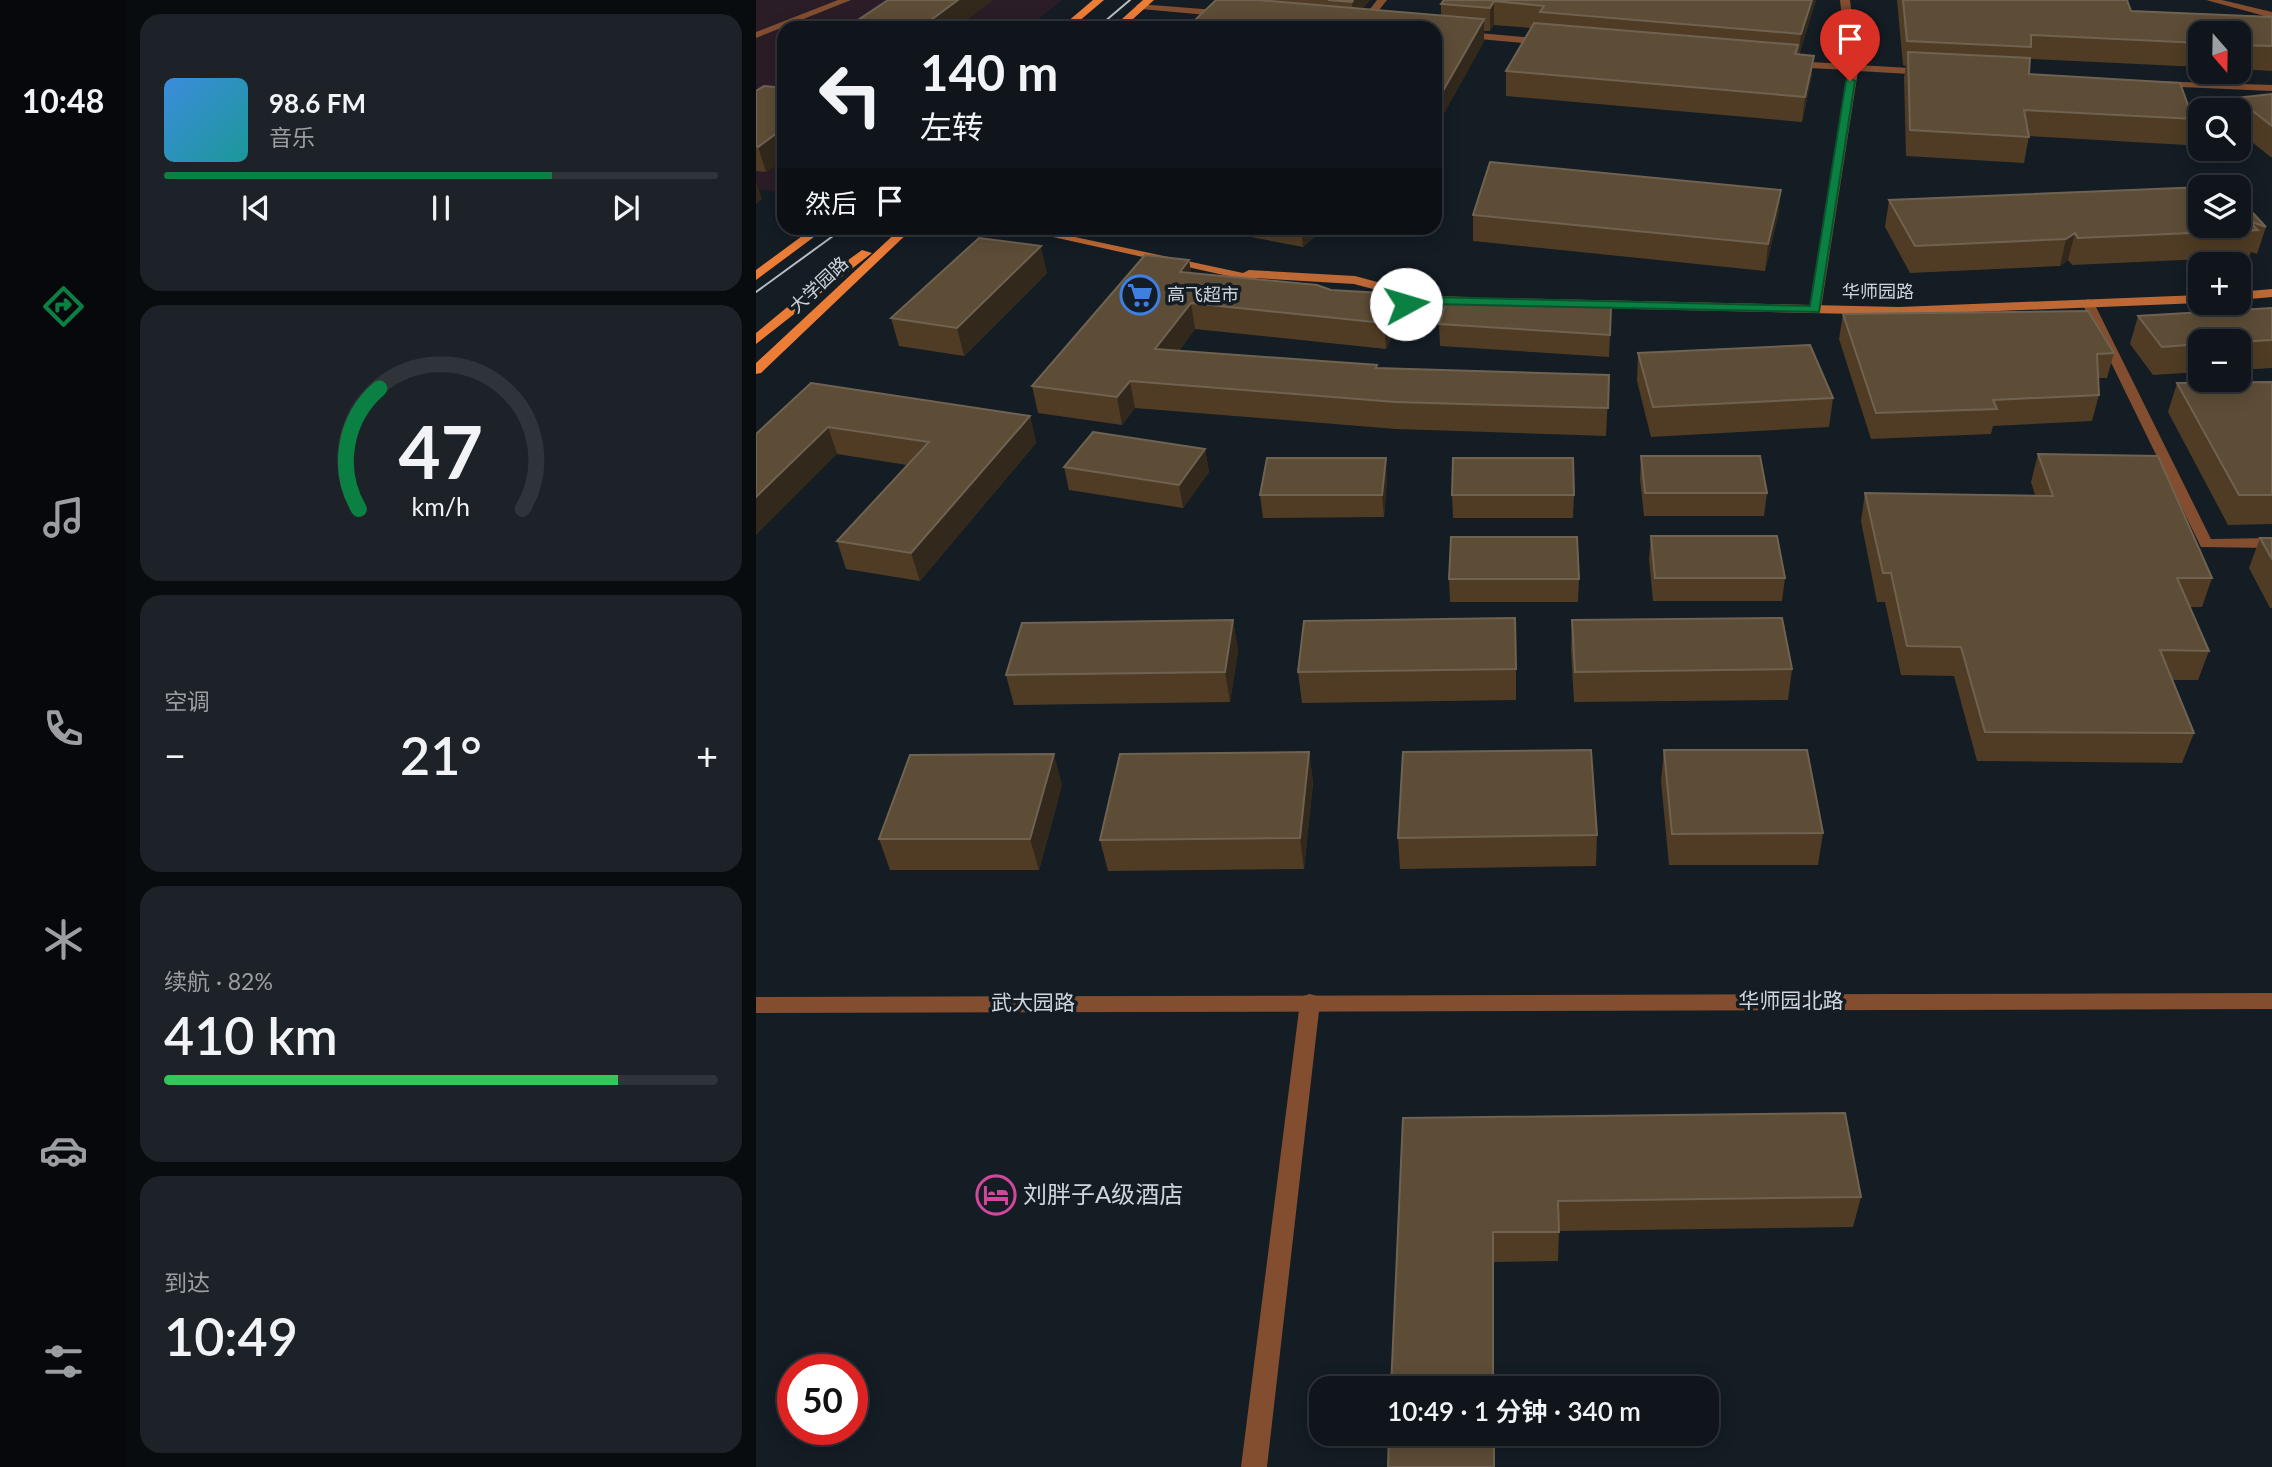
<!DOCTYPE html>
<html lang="zh">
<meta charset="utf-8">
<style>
body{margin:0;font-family:Lato,"Noto Sans SC",sans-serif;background:#1d2228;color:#f1f3f6;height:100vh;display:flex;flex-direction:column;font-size:26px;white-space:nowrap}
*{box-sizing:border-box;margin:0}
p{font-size:23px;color:#9b9fa3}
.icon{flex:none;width:38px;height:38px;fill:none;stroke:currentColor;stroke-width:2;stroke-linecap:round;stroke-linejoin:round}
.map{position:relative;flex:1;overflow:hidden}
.drawer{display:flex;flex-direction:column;gap:14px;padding:14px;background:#080c0f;width:630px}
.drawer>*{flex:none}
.banner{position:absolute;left:21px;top:21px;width:665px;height:214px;border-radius:21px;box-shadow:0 4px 18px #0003,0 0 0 2px #2f343a;background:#0f151b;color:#f1f3f6;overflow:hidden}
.needle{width:46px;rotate:160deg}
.tools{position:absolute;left:1432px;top:21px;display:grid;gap:14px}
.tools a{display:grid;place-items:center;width:63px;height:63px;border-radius:14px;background:#0f151b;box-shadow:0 4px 18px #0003,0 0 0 2px #2f343a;font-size:35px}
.speed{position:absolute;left:21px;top:1354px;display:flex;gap:14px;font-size:35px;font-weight:700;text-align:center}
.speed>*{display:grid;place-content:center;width:91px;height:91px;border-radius:50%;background:#0f151b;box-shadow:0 4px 18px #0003,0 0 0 2px #2f343a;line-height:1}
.speed .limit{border:10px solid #d22;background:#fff;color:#111}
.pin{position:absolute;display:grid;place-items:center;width:60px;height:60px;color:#fff;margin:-72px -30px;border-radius:50% 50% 50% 0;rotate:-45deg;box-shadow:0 0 7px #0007}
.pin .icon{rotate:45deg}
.me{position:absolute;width:77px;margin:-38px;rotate:84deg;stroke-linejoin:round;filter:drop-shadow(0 0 5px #0008)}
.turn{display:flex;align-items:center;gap:24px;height:147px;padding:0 28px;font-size:32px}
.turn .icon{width:91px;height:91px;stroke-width:2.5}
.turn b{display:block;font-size:49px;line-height:60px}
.then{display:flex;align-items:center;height:66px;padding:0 28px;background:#0003;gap:14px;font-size:26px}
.big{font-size:52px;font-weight:600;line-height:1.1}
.drawer .card{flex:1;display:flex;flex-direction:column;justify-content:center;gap:10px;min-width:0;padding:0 24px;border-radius:21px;background:#1d2228}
.drawer .dial{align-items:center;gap:0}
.dial svg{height:182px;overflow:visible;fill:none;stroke:#2f343a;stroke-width:7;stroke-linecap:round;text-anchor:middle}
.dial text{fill:#f1f3f6;stroke:none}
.song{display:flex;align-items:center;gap:21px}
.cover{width:84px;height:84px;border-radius:10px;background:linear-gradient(135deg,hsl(210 70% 55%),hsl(180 70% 35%))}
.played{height:7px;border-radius:4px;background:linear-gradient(90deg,#0b8043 70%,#2f343a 70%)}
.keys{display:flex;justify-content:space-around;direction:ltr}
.heat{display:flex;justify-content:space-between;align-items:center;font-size:38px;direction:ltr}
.charge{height:10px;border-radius:5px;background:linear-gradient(90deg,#34c759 82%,#2f343a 0)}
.trip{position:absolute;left:553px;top:1376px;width:410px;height:70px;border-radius:21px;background:#0f151b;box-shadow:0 4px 18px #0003,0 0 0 2px #2f343a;font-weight:600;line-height:70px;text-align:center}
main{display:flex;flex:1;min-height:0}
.dock{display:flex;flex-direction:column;width:126px;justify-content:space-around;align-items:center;background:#06080b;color:#9b9fa3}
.dock .icon{width:49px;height:49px}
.dock .current{color:#0b8043}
.dock b{font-size:32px;color:#f1f3f6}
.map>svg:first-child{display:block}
</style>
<main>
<nav class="dock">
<b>10:48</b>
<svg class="icon current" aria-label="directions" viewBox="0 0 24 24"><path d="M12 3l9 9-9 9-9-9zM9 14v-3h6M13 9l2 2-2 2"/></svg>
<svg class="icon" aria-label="music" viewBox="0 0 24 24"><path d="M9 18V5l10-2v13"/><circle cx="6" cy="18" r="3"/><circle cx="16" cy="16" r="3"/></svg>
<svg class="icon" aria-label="phone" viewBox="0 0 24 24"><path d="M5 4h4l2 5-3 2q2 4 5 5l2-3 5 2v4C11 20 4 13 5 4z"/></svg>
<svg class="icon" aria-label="climate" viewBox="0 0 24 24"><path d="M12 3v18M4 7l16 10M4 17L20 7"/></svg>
<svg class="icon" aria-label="car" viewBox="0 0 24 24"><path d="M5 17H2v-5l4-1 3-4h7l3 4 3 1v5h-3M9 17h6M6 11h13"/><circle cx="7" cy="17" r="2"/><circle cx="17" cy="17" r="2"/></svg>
<svg class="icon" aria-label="filters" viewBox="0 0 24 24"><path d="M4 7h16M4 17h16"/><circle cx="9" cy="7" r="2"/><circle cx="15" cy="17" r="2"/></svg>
</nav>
<section class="drawer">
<div class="card">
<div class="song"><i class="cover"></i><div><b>98.6 FM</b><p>音乐</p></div></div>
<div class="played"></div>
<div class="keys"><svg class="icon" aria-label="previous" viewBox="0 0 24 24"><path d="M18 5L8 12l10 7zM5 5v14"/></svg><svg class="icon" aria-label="pause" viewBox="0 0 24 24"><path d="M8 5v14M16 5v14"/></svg><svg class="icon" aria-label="next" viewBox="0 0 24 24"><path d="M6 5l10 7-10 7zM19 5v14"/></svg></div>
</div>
<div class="card dial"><svg viewBox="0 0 100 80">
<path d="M14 69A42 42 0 1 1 86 69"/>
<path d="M14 69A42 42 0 0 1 23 16" stroke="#0b8043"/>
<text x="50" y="56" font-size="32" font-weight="700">47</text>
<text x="50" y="72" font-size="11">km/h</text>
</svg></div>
<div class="card"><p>空调</p>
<div class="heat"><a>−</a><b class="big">21°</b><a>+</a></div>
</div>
<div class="card"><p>续航 · 82%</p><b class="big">410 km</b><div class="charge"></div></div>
<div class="card"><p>到达</p><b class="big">10:49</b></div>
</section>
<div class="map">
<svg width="1516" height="1467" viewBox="0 0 1516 1467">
<rect width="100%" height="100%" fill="#141c24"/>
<path fill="#2b1d28" d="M0,0h306l-35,28h-243v164l-28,-3z"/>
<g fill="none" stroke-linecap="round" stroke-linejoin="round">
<path fill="#834e2f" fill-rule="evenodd" d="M82,0h13l-95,38v-6z
M621,0h10l-22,28h-6l-2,-2z
M1084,0h10l8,65 69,4 5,3 -5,3 -69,-4 -37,238 -6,4 -6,-4 39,-239 -57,-3 -5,-3 5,-3 56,3z
M1450,0h16l50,12v6z
M382,4l91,7 5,3 -5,3 -88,-8 -5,-3z
M679,29l112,10 5,3 -5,3 -112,-10z
M1398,81l118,4v6l-114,-5 -5,-3z
M1332,299l6,4 117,236 61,-1v10l-71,-1 -119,-244z
M554,994l7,2 3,6 -53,465h-26l59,-465 3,-6z"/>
<path fill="#834e2f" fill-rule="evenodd" d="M1516,993v16l-1516,4v-16z"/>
<path fill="#be6935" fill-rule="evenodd" d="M257,228h20l210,45 6,-3 106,6 74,20 40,1 6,4 -6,4 -39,-1 -52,8 -5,-1v-6l38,-6 -57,-15 -99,-6 18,9 -6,4 -39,-15z
M1516,289v8l-34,3v-8z
M1444,295v8l-301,12 -395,-9 -6,-4 6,-4 395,9z"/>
<path fill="#ec7d37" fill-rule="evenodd" d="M337,0h11l-33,28h-11z
M387,0h11l-31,28h-11z
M57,228h13l-70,52v-10z
M145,228h12l-152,145 -5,1v-11z
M106,250l10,3 -116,91v-11l58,-48z"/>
<path stroke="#b9bec5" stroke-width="2" d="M341,28l33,-28
M0,292l88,-64"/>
</g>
<path fill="#503c24" d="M460,0h154l-8,9 79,7v-12l3,-4h372l-17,55 15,1 -3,24 -9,42 -296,-26v-25l25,-43 -37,-3 -4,6h-6v11l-49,-14h-239l-1,-8z
M1141,0h230l4,11 141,6v54l-34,-2v-36h-38v34l-170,-8 -1,15 164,45 -7,26 -157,-9 -5,27 -118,-7 -2,-79 2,-11 -3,-1z
M28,88v71l-18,13 -10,-1v-80z
M1516,94v64l-34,-27v-21h-6l4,-12z
M1025,190l-3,26 -13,55 -292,-30v-26z
M1482,197l28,30 -9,27 -6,-2 -2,5 -177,8 -4,-5 -8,6 -150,7 -25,-46 4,-27z
M447,228h121l-21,19z
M433,260l2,13 209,47 -14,29 -191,-20 -16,22 198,17 232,7 -3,61 -210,-7 -261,-21 -13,17 -84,-12 -6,-27z
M291,273l-83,83 -65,-10 -8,-28z
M1516,308v60l-34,2v-29h-38v31l-47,3 -23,-31 8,-28z
M1087,314l271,39 -7,25h-9l1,17 -7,26 -99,5 -2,8 -120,5 -32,-100z
M683,324l171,11 -1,22 -169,-11z
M882,353l195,45 -4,29 -178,10 -14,-56z
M1516,382v142l-44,1 -60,-113 9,-29z
M55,383l219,33 6,27 -116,138 -74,-12 -9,-28 70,-76 -70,-11z
M449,449l4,23 -26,36 -114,-18 -5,-23z
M1282,454l174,124 -10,29h-12l19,44 -11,29h-26l22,53 -12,30 -205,-2 -23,-85 -53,-1 -16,-73h-8l-16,-81 4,-28 170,2 -4,-13z
M885,456l126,37 -3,23h-120l-4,-37z
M631,480l-3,37 -121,1 -3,-23z
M696,495h122l-1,23h-120z
M895,536l134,42 -3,23h-129l-4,-42z
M1504,538h12v70h-2l-21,-40z
M693,579h130l-1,23h-128z
M477,620l5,31 -8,51 -216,3 -8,-30z
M816,620l220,49 -4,31 -214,2 -3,-51z
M760,669v31l-214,3 -4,-31z
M908,750l159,83 -5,32h-149l-8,-84z
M553,752l4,31 -9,86 -196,2 -8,-31z
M306,785l-23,85h-149l-11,-31z
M841,835l-1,31 -196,3 -2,-31z
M647,1118l458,79 -8,30 -294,4 -1,30 -65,1z"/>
<path fill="#32291c" d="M202,0h35l-36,28h-37z
M597,0h17l-17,20 -1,-18z
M1056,0h4l-18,58 3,-24z
M738,1v24l-4,6v-23z
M728,19v23l-49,88v-25z
M540,20l1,8h-8z
M1058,56l-3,24 -9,42 3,-25z
M28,128v31l-18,13 -8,-25z
M0,181l6,18 -6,5z
M1025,190l-3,26 -13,55 3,-27z
M545,228h23l-21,19z
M1319,233l-7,27 -8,6 6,-27z
M285,246l6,27 -83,83 -7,-28z
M433,260l4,27 -13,-15z
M643,294l1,26 -14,29 -2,-26z
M435,303l4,26 -35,47 -5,-27z
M374,381l5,27 -13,17 -5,-28z
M274,416l6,27 -116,138 -9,-28z
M72,427l9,27 -81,81v-38z
M449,449l4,23 -26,36 -4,-23z
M630,458l1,22 -3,37 -2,-22z
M477,620l5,31 -8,51 -5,-30z
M553,752l4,31 -9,86 -4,-31z
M298,754l8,31 -23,85 -9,-31z"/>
<path fill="#5d4d37" stroke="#6f6251" stroke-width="2" d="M132,0h70l-38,28h-74z
M460,0h42l226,19 -49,86v-77h-117l-22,-8 -7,8h-7l-87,-8z
M572,0h25l-1,2z
M688,0h368l-11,34 -261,-22 4,-6 -50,-5 -4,7 -49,-4z
M1147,0h224l4,11 141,6v29l-34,-1v-12h-38v10l-169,-8v12l-124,-6z
M778,23l264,22 -3,9 19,2 -9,41 -299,-26z
M1152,52l122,6 -1,16 151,9 13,36 -169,-9 5,27 -119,-7z
M8,86l20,2v40l-26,19 -2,-1v-55z
M1516,94v32l-36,-28z
M734,162l291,28 -13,54 -295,-29z
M1472,186l1,1h-29v39h38v-29l28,30 -17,-6 9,9 -180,8 -3,-5 -9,6 -151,7 -26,-46z
M223,238l62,8 -84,82 -66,-10z
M389,255l44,5 -9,12 137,13 14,5 68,4 -15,29 -193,-20 -36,46 222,16 -1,3 233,7 -1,33 -213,-6 -265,-21 -13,16 -85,-11z
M692,298l163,9 -1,28 -171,-11z
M1516,308v32l-34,2 -38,-1v3l-38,3 -24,-31z
M1332,311l26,42 -17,1 2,41 -106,5 4,9 -121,4 -33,-99z
M1054,345l23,53 -180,9 -15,-54z
M1516,382v113h-33l-62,-112z
M55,383l219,33 -119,137 -74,-12 92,-99 -101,-15 -72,70v-63z
M337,432l112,17 -26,36 -115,-18z
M1282,454l120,2 54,122h-35l32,73 -49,-1 34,83 -209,-1 -24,-85 -54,-1 -16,-73h-8l-18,-80 188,3z
M885,456h119l7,37h-122z
M511,458h119l-4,37h-122z
M697,458h120l1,37h-122z
M895,536h126l8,42h-130z
M695,537h126l2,42h-130z
M1504,538h12v21z
M759,618l1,51 -218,3 6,-51z
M1026,618l10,51 -217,3 -3,-52z
M477,620l-8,52 -219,3 16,-52z
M835,750l6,85 -199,3 5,-86z
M908,750h143l16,83 -151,1z
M553,752l-9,86 -200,2 20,-86z
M298,754l-24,85h-151l31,-84z
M1089,1113l16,84 -303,4 1,31h-66v156h-102l12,-270z
M633,1433h105v34h-106z"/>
<path fill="#0b8043" stroke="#07532c" stroke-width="2" d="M1094,78l5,3 -36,231 -389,-8 -24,3 -6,-3 30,-7 380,9 36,-225z"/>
<defs>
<g id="supermarket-ring" transform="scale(2.0125)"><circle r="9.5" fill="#141c24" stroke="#3f7fe0" stroke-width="1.5"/><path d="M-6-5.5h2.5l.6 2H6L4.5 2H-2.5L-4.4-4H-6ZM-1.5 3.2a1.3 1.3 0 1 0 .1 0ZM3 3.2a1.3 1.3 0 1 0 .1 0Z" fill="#3f7fe0"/></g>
<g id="hotel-ring" transform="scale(2.0125)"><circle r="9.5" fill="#141c24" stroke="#d1479c" stroke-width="1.5"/><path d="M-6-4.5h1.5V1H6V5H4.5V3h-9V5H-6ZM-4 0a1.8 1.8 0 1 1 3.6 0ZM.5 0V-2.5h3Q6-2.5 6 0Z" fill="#d1479c"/></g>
</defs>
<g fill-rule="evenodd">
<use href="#supermarket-ring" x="384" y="295"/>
<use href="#hotel-ring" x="240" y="1195"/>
</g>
<g text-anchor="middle" stroke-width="7" stroke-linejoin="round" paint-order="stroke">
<g font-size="18" fill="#d0d5db" stroke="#141c24">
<text transform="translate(63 285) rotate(-43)" y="6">大学园路</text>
<text x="1122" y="298">华师园路</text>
</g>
<g font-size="18" fill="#d0d5db" stroke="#141c24" text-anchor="start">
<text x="411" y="301">高飞超市</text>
</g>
<g font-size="21" fill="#d0d5db" stroke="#141c24">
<text x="1035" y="1008">华师园北路</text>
<text x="277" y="1010">武大园路</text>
</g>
<g font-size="24" fill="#d0d5db" stroke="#141c24" text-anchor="start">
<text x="267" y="1203">刘胖子A级酒店</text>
</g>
</g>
</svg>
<div class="tools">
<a><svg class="needle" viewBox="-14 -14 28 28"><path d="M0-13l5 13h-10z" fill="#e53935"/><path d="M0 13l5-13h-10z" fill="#9b9fa3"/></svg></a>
<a><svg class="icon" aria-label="search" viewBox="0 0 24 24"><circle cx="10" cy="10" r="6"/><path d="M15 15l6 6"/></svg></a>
<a><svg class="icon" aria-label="layers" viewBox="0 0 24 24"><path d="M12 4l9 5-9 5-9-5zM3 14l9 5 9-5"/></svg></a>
<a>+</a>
<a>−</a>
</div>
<div class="speed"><div class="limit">50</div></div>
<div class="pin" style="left:1094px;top:81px;background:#d93025"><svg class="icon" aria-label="arrive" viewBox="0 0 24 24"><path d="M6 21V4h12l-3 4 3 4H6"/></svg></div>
<svg class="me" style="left:650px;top:304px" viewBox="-20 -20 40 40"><circle r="19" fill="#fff"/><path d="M0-13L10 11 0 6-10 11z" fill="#0b8043"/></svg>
<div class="trip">10:49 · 1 分钟 · 340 m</div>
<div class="banner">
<div class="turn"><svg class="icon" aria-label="left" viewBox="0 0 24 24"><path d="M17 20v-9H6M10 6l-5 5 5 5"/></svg><div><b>140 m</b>左转</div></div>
<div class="then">然后<svg class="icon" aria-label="arrive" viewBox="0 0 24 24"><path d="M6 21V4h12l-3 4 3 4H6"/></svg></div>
</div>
</div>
</main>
